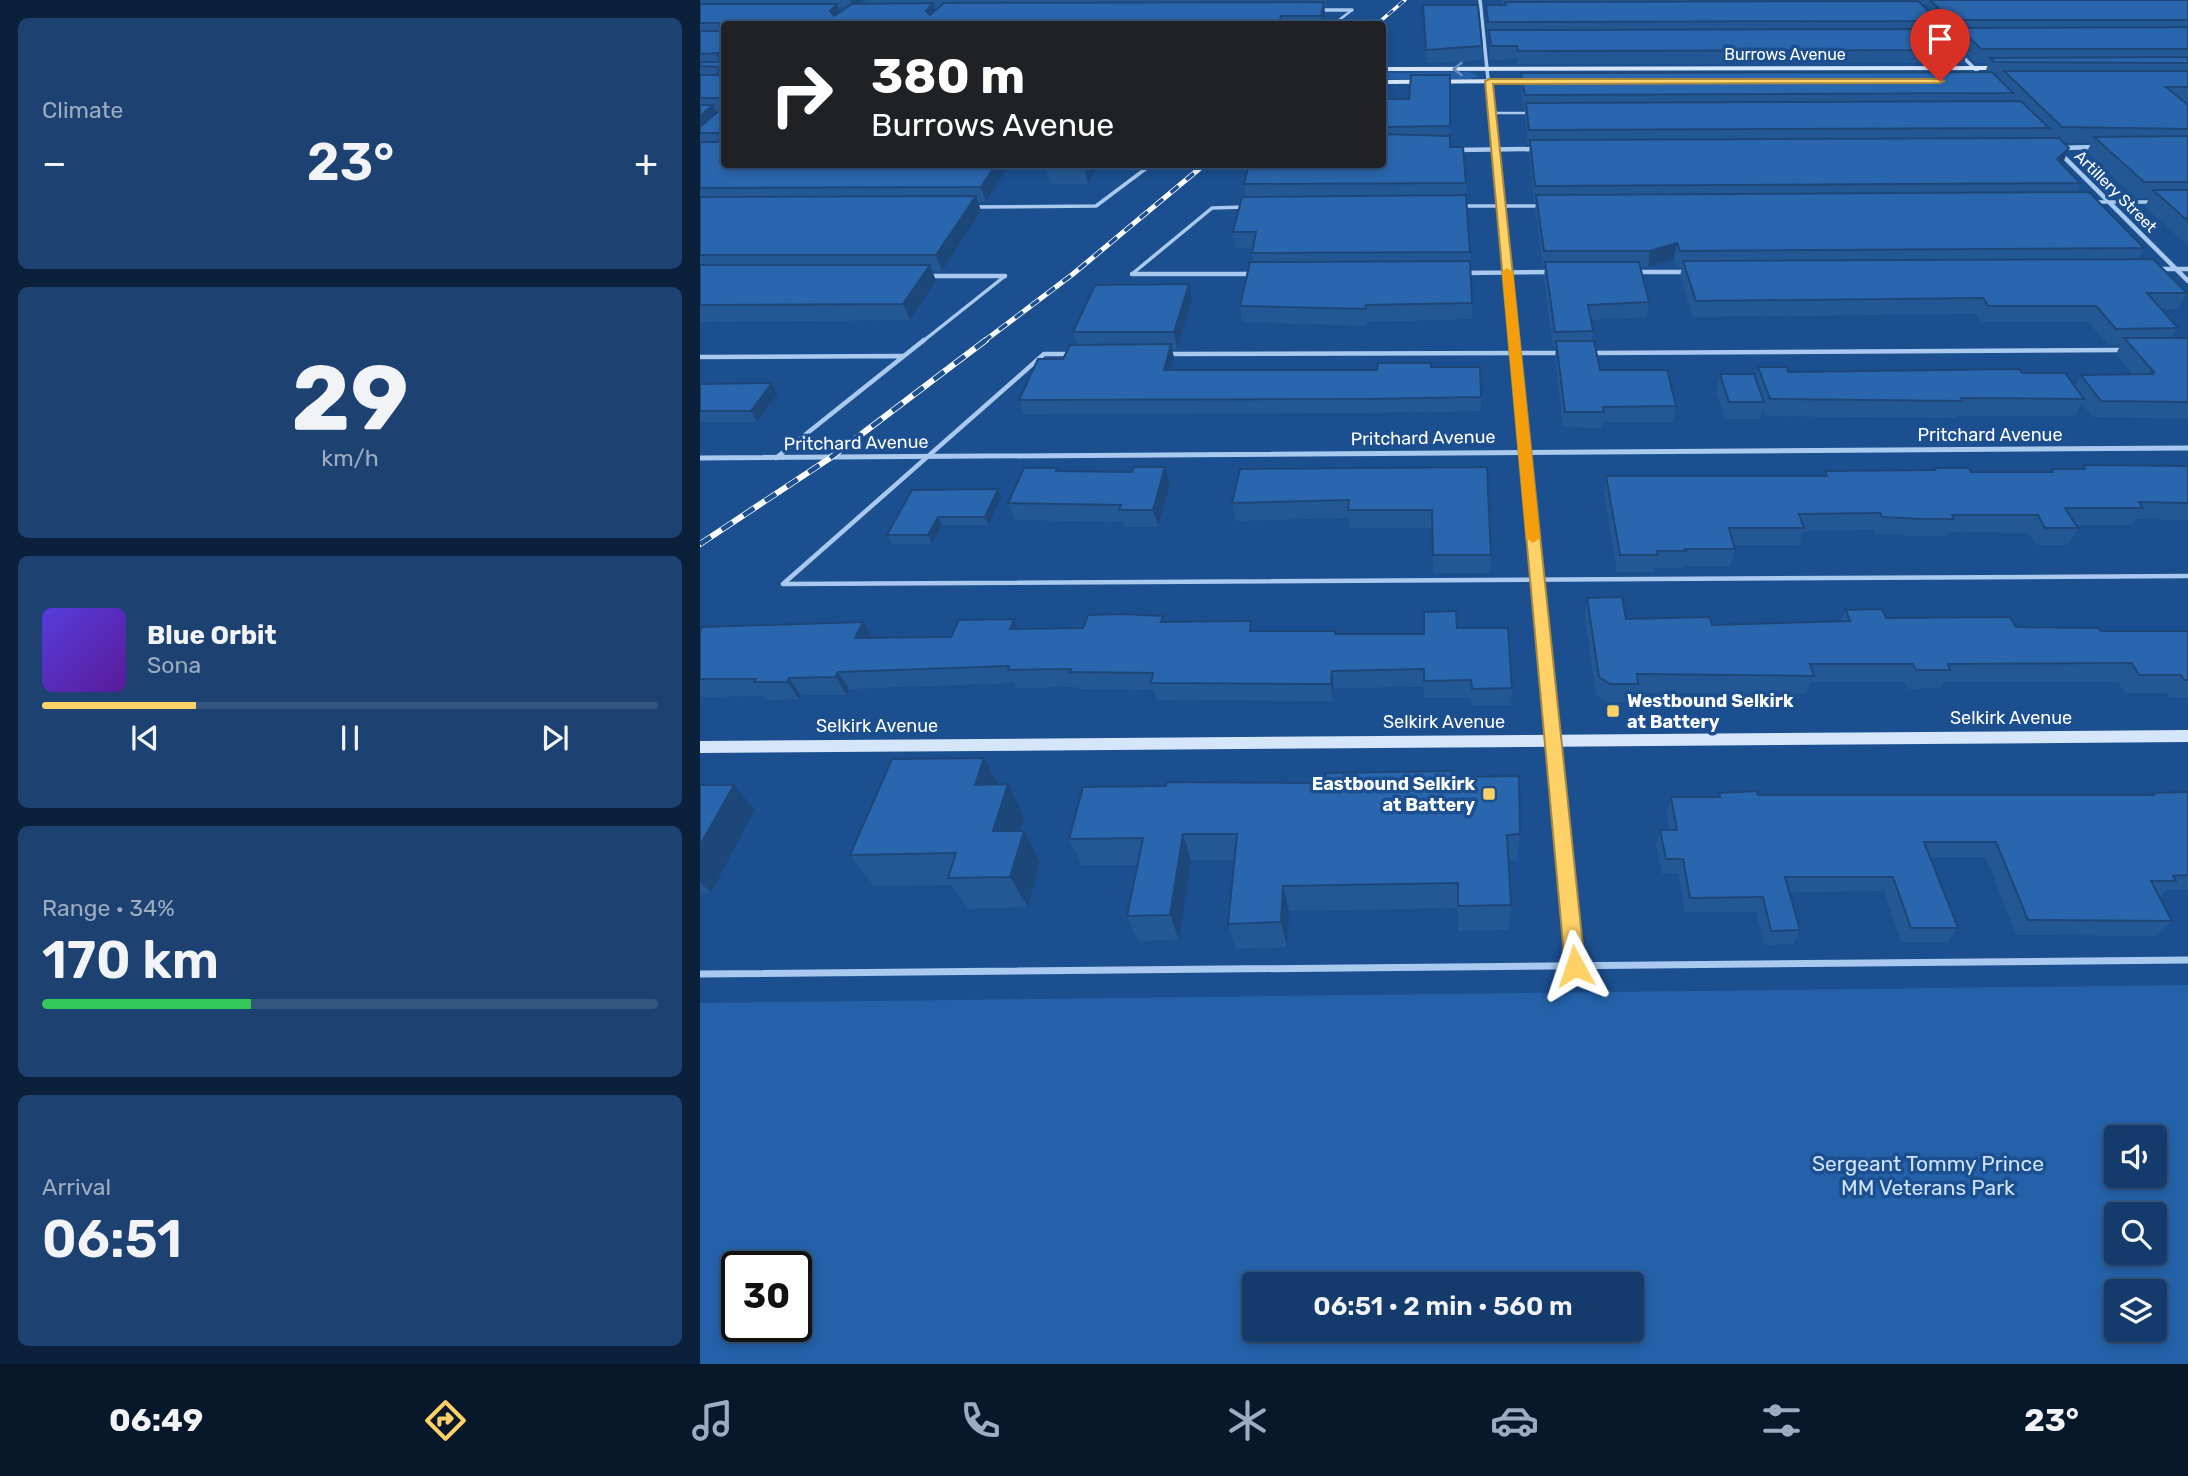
<!DOCTYPE html>
<meta charset="utf-8">
<style>
body{margin:0;font-family:Rubik,sans-serif;background:#1d4271;color:#f1f3f6;height:100vh;display:flex;flex-direction:column;font-size:26px;white-space:nowrap}
*{box-sizing:border-box;margin:0}
p{font-size:23px;color:#9dadc1}
.icon{flex:none;width:38px;height:38px;fill:none;stroke:currentColor;stroke-width:2;stroke-linecap:round;stroke-linejoin:round}
.map{position:relative;flex:1;overflow:hidden}
.side{display:flex;flex-direction:column;gap:18px;padding:18px;background:#0b203b;width:700px}
.side>*{flex:none}
.hud{position:absolute;left:21px;top:21px;width:665px;height:147px;border-radius:7px;box-shadow:0 4px 10px #0003,0 0 0 2px #33557e;background:#202124;color:#fff;overflow:hidden}
.fabs{position:absolute;left:1404px;top:1125px;display:grid;gap:14px}
.fabs a{display:grid;place-items:center;width:63px;height:63px;border-radius:7px;background:#143b6b;box-shadow:0 4px 10px #0003,0 0 0 2px #33557e;font-size:35px}
.speed{position:absolute;left:21px;top:1251px;display:flex;gap:14px;font-size:35px;font-weight:700;text-align:center}
.speed>*{display:grid;place-content:center;width:91px;height:91px;border-radius:50%;background:#143b6b;box-shadow:0 4px 10px #0003,0 0 0 2px #33557e;line-height:1}
.speed .limit{border:4px solid #111;border-radius:10px;background:#fff;color:#111}
.pin{position:absolute;display:grid;place-items:center;width:60px;height:60px;color:#fff;margin:-72px -30px;border-radius:50% 50% 50% 0;rotate:-45deg;box-shadow:0 0 7px #0007}
.pin .icon{rotate:45deg}
.me{position:absolute;width:77px;margin:-38px;rotate:355deg;stroke-linejoin:round;filter:drop-shadow(0 0 5px #0008)}
.turn{display:flex;align-items:center;gap:24px;height:147px;padding:0 35px;font-size:32px}
.turn .icon{width:91px;height:91px;stroke-width:2.5}
.turn b{display:block;font-size:49px;line-height:60px}
.big{font-size:52px;font-weight:600;line-height:1.1}
.side .widget{flex:1;display:flex;flex-direction:column;justify-content:center;gap:10px;min-width:0;padding:0 24px;border-radius:10px;background:#1d4271}
.side .dial{align-items:center;gap:0}
.dial b{font-size:91px;line-height:1}
.song{display:flex;align-items:center;gap:21px}
.cover{width:84px;height:84px;border-radius:10px;background:linear-gradient(135deg,hsl(250 70% 55%),hsl(270 70% 35%))}
.played{height:7px;border-radius:4px;background:linear-gradient(90deg,#ffd166 25%,#33557e 25%)}
.keys{display:flex;justify-content:space-around;direction:ltr}
.heat{display:flex;justify-content:space-between;align-items:center;font-size:38px;direction:ltr}
.charge{height:10px;border-radius:5px;background:linear-gradient(90deg,#34c759 34%,#33557e 0)}
.trip{position:absolute;left:542px;top:1272px;width:402px;height:70px;border-radius:7px;background:#143b6b;box-shadow:0 4px 10px #0003,0 0 0 2px #33557e;font-weight:600;line-height:70px;text-align:center}
.menu{display:flex;height:112px;justify-content:space-around;align-items:center;background:#08182b;color:#9dadc1}
.menu .icon{width:49px;height:49px}
.menu .selected{color:#ffd166}
.menu b{font-size:32px;color:#f1f3f6}
main{display:flex;flex:1;min-height:0}
.map>svg:first-child{display:block}
</style>
<main>
<section class="side">
<div class="widget"><p>Climate</p>
<div class="heat"><a>−</a><b class="big">23°</b><a>+</a></div>
</div>
<div class="widget dial"><b>29</b><p>km/h</p></div>
<div class="widget">
<div class="song"><i class="cover"></i><div><b>Blue Orbit</b><p>Sona</p></div></div>
<div class="played"></div>
<div class="keys"><svg class="icon" aria-label="previous" viewBox="0 0 24 24"><path d="M18 5L8 12l10 7zM5 5v14"/></svg><svg class="icon" aria-label="pause" viewBox="0 0 24 24"><path d="M8 5v14M16 5v14"/></svg><svg class="icon" aria-label="next" viewBox="0 0 24 24"><path d="M6 5l10 7-10 7zM19 5v14"/></svg></div>
</div>
<div class="widget"><p>Range · 34%</p><b class="big">170 km</b><div class="charge"></div></div>
<div class="widget"><p>Arrival</p><b class="big">06:51</b></div>
</section>
<div class="map">
<svg width="1488" height="1364" viewBox="0 0 1488 1364">
<rect width="100%" height="100%" fill="#1b4f8f"/>
<path fill="#2461a8" fill-rule="evenodd" d="M769,72l10,4 -9,3h-87l-1,-6z
M1488,985v379h-1488v-361zM1416,1138h38v38h-38zM1454,1214v39h-38v-39zM96,1267v59h-59v-59zM933,1284v46h-378v-46zM1416,1292h38v38h-38z"/>
<g fill="none" stroke-linecap="round" stroke-linejoin="round">
<path stroke="#a9c9ee" stroke-width="2.5" d="M634,24l18,-14
M792,113h39"/>
<path stroke="#a9c9ee" stroke-width="3.5" d="M1394,202h61
M761,206h81
M273,207l123,-1 56,-42
M432,274l80,-66 33,-1
M222,342l83,-66"/>
<path stroke="#a9c9ee" stroke-width="4.5" d="M893,353l529,-3
M372,354h-28l-261,230 1405,-8
M469,354l393,-1
M0,357l203,-1
M76,458l148,-118"/>
<path stroke="#a9c9ee" stroke-width="7" d="M0,974l1488,-14"/>
<path stroke="#a9c9ee" stroke-width="3.5" d="M780,0l15,148
M617,10h35
M1258,52l26,26
M1359,148l37,-1"/>
<path stroke="#a9c9ee" stroke-width="4.5" d="M794,147l20,195
M1359,148l37,-1
M754,150l82,-1
M1360,153l128,128
M1455,269h33
M933,272h55
M762,273l89,-1
M432,274h122
M225,276h80"/>
<path stroke="#a9c9ee" stroke-width="5" d="M813,340l26,256
M0,458l1488,-10"/>
<path stroke="#a9c9ee" stroke-width="7" d="M838,594l33,334"/>
<path stroke="#a9c9ee" stroke-width="10" d="M871,927l4,39"/>
<path fill="#d6e6fa" fill-rule="evenodd" d="M682,67l623,-1 3,2 -3,2 -623,1z
M682,80l157,-1 3,2 -3,2 -157,1z
M1488,730v12l-1488,11v-12z"/>
<g stroke="#fff" stroke-width="3.5">
<path id="rail-far2" d="M677,24l28,-24"/>
</g>
<g stroke="#fff" stroke-width="5">
<path id="rail-far1" d="M283,342l90,-68 132,-110"/>
</g>
<g stroke="#fff" stroke-width="6">
<path id="rail" d="M0,544l130,-86 156,-118"/>
</g>
<use href="#rail-far2" stroke="#1b4f8f" stroke-width="2.5" stroke-dasharray="7" stroke-linecap="butt"/>
<use href="#rail-far1" stroke="#1b4f8f" stroke-width="3.5" stroke-dasharray="10" stroke-linecap="butt"/>
<use href="#rail" stroke="#1b4f8f" stroke-width="4.5" stroke-dasharray="13" stroke-linecap="butt"/>
</g>
<path fill="#245895" fill-rule="evenodd" d="M0,0h163l-5,3h8l-1,-3h443l-1,2h6v-2h14l-1,6h-2l1,8 -2,10h-599l286,140 -24,38h-8l3,9 -39,60h-10l4,10 -26,39 -210,2zM139,7h7l-6,4z
M802,0h686v102h-3l3,3v141l-43,-39 4,-9h-13l-49,-46 4,-9h-27l5,5 -7,16 18,19 -3,9 67,56 -5,11 48,34 -9,16h-17l17,19 -6,10 16,1v80l-96,-2 -10,-14 -7,13h-119l-1,2 -190,-2 -2,-8 -3,11h-35l-9,-28 4,-17 35,4 3,-11 30,5 234,1 53,13 6,-11 52,-1 -17,-20 5,-10 -13,1 -20,-23h-106l-6,-8 -283,3 -13,-41 2,-9h-5l-3,-8 -26,8h-8l9,35 -2,15 -57,3 3,11 -1,10 8,29 76,36 -3,16h-70l-1,6 -39,-1 -8,-70 1,-10h-3l-9,-70 1,-10h-2l-8,-57 1,-8h-2l-5,-48 1,-9h-2l-3,-28v-8h-1l-3,-23v-13l464,-1 4,-9h-13l-9,-9 -3,9 -447,1v-5l-27,1 -1,-25h-1l-2,-18v-12h17zM1221,4h8l-2,6z
M723,5l59,41v14l-56,3z
M750,75v72l16,36v12l4,57 2,67 -105,3 -1,4 -124,-4 -2,-16 13,-44 -1,-9 1,-5h-18l-2,-16 13,-35 -2,-13 138,-20v-65h27z
M349,164h49l-10,20h-38l-4,-15z
M489,284l3,16 -15,49h-5l2,9 -3,12h206l54,-3 50,30v14l-113,2 -344,1 -5,-14 58,-55 -4,-13z
M72,383l6,11 -21,28h-57v-38z
M1383,465l105,1v54l-52,-1 -4,6h-56l2,3 -10,17h-32l-8,-12 -80,-1 -2,4h-33l-38,-2 -1,-4 -71,1 -4,14h-65l1,4 -5,17h-47l-1,2h-27l-1,4h-37l-13,-79 2,-17h217l2,-5 107,-1 1,-2 38,4h78l2,-3h30z
M465,467l5,17 -12,43h-33l-2,-5 -108,-2 -7,-17 51,-31h73z
M787,467l4,88 -1,18h-57l-1,-45h-82l-1,-10 -113,3 -4,-18z
M298,489l3,8 -12,28h-47l-10,19h-40l-5,-9z
M887,598l39,21 86,6 129,-3 5,-12 40,8 130,9 85,4h87v67h-18l-3,-5h-42l-7,-11h-174l-3,6 -34,1 -3,-7h-93l-5,12 -170,-1 -1,9h-28l-11,-7 -11,-79z
M464,622l89,9 82,3h89l33,-6 55,60 -1,17 -40,1v-8h-47v-11l-90,1 -1,13h-30l-146,-1 -3,-10 -77,-1 -1,-2 -60,1 -2,-5 -165,6 -2,6h-46l-2,4 -33,1 -2,-4 -64,1v-66l172,7 79,-1 67,-8 65,-1z
M752,777l68,57 -3,27h-8l2,44 -3,25 -50,1v-23l-169,3 -2,36 -51,2 -8,-25 7,-64h-44l-12,80 -41,1 -11,-25 10,-51h-55l-13,-26 256,-56z
M308,784l16,33 -4,14 20,31 -12,45 -60,2 -16,-24 -78,1 -24,-31z
M0,785l55,25 -44,83h-11z
M1488,792v98h-21l-6,6h-2l13,25 -15,15 -141,-1 -30,-78h-56l28,71 -11,14h-46l-17,-51 -95,1 11,38 -7,14 -29,1 -8,-33h-71l-7,-39 -16,1 -6,-29 4,-15h10l-3,-18 4,-15h47l1,-4 39,2h392l2,-2z"/>
<path fill="#1d4779" d="M150,0h13l-10,7z
M624,2l1,12 -2,10h-1l-1,-8z
M233,3l4,13 -7,8 -4,-13z
M137,4l5,12 -7,7 -5,-12z
M13,105l7,14 -20,14v-17z
M1369,148l-6,15 -12,11 6,-15z
M296,164h14l-24,38 -5,-15z
M387,164h11l-10,20 -3,-15z
M276,196l5,15 -39,60 -6,-16z
M977,243l-3,16 -26,8 2,-16z
M230,265l6,16 -26,39 -7,-16z
M489,284l3,16 -15,49 -3,-17z
M471,344l3,14 -7,26 -3,-14z
M72,383l6,11 -21,28 -6,-11z
M465,467l5,17 -12,43 -5,-17z
M298,489l3,8 -12,28 -4,-8z
M238,517l4,8 -10,19 -4,-9z
M314,619l7,18 -11,-8z
M163,622l11,18 -19,-2z
M632,671l2,17 -1,13 -2,-17z
M138,672l11,17 -2,6 -12,-18z
M89,678l12,17 -2,4 -12,-17z
M284,758l18,33 -27,-6z
M308,784l16,33 -13,46 -18,-32z
M34,785l21,25 -44,83 -11,-11v-37z
M324,831l16,31 -12,45 -18,-30z
M483,834l8,26 -12,80 -9,-25z
M583,886l6,25 -2,36 -6,-25z"/>
<path fill="#2a66ad" stroke="#1d4779" stroke-width="2" d="M1230,0h258v20h-237z
M1218,1l21,20 -451,1 -2,-17h20l-1,-3z
M624,2l-3,14h-40l-2,8h-555v140h272l-15,23 -281,1v-46h17l5,-5 -4,-4h-18v-6l20,-17v-12h-20v-23h18l2,-8 -20,-1v-4h18l2,-2 -2,-7 -18,1v-23h19l3,-4 -3,-4h-19v-19h137l-7,7 4,5 18,-12 81,-1 -7,8 4,4 14,-12z
M723,5h55l4,41 -56,4z
M1488,27v22h-207l-22,-21z
M1247,29l21,21 -450,1 -1,-5h-26l-2,-16z
M1488,57v6l-193,-1 -5,-4z
M1304,71h184v16h-22l22,18v24l-126,-2z
M1292,72l21,21 -488,2 -4,-22z
M711,75h39v51l-68,1v-28h27z
M1321,101l28,27 -520,2 -3,-27z
M0,105h13l-13,11z
M682,134l68,2v11h13l3,36 -222,1 5,-20h133z
M1488,136v46h-44l-50,-45z
M1359,138l10,10 -12,11 23,24 -545,3 -5,-46z
M349,164h38l-2,5h-39z
M1453,190h35v31z
M1389,192l55,56 -464,3 -3,-8 -27,8h-106l-8,-56z
M766,195l4,57 -218,1 4,-21h-23l9,-35z
M276,196l-40,59h-236v-58z
M1453,259l34,34h-40l31,35 -62,1 -20,-23h-108l-5,-8 -287,3 -13,-40z
M770,261l2,42 -106,2 -1,4 -125,-3 10,-44z
M845,262h94l10,40 -61,3 5,26 -38,1z
M0,265h230l-27,39 -203,1z
M489,284l-15,48h-101l22,-47z
M1424,338h63l1,1v63l-87,-1 -20,-26 72,-1 -2,-2h3z
M856,341h38l6,29h67l9,36 -73,1 1,5h-39z
M471,344l-7,26h213l1,-7h53v4h49l1,30 -114,2 -348,1 19,-41h25l7,-14z
M1058,367h29l1,5 231,-3 3,4h43l19,26 -123,-1 1,3 -192,-2z
M1020,374h34l10,28h-35z
M72,383l-21,28h-51v-27z
M1383,465l105,1v37l-49,-1 4,6h-78l13,20h-33l-7,-13h-86l2,4h-33l-39,-2 -2,-4 -81,1 5,14h-75l6,21h-50l1,2h-29l1,4h-38l-14,-79h221l-2,-5 110,-1 -2,-2h36l2,4h82l-2,-3h34z
M434,467h31l-12,43h-34l2,-5 -113,-2 16,-35h34l-2,3 76,1z
M787,467l4,88h-58l-1,-45h-84l1,-10 -117,3 8,-34z
M298,489l-13,28h-47l-10,18h-41l25,-45z
M922,597l4,22 84,-2 2,8 138,-4 -4,-11 36,-1 4,9 124,-1 6,10 82,1 3,3h87v49h-4l-3,-5h-42l-7,-12 -184,1 2,6h-34l-3,-6h-103l4,12 -177,-2 1,10h-28l-11,-7 -12,-79z
M756,611l1,17h51l4,60 -40,1 -1,-9 -47,1v-12l-92,2 -1,13h-30l-150,-1 2,-10 -83,-1 1,-3 -63,1 1,-4 -171,6 -3,5 -46,1 -2,4h-33l2,-3h-56v-48l2,-4 161,-5 -8,16 96,-1 8,-17 55,-1 -4,10 73,-1 5,-13 35,-1 40,2 -2,6 90,-1 -1,10h85v3h89v-22z
M284,758l-9,27 33,-1 -15,47h31l-14,46 -62,1 8,-25 -106,2 42,-96z
M752,771v6l67,-1 1,58 -13,1 4,70 -53,1v-23l-175,3 -2,36 -53,2 9,-90h-54l-13,81 -43,1 16,-78 -74,1 14,-52 83,-1 1,-4 158,1 1,-10z
M0,785h34l-34,60z
M1057,791l1,4h396l-2,-2 36,-1v83l-15,1 3,5h-25l21,40 -144,-1 -32,-78h-72l34,86h-47l-18,-51h-108l15,53 -29,1 -8,-34 -73,1 -7,-39h-17l-6,-29h17l-6,-33h49l-1,-4z"/>
<defs><path id="oneway-chevron" d="M-2-3.5L2.5 0L-2 3.5" fill="none" stroke-width="1.6" stroke-linecap="round" stroke-linejoin="round" transform="scale(1.75)"/></defs>
<use stroke="#668bba" href="#oneway-chevron" transform="translate(758 69) rotate(180)"/>
<path fill="#ffd166" stroke="#a68842" stroke-width="2" d="M789,79h451l4,2 -4,2 -447,1 92,882 -3,6 -7,3 -7,-3 -3,-6 -80,-885z"/>
<path fill="#f59e0b" d="M807,268l6,4 27,266 -7,5 -7,-5 -24,-266z"/>
<g fill="#ffd166" stroke="#1b4f8f" stroke-width="2.5">
<rect x="906" y="704" width="14" height="14" rx="3.5"/>
<rect x="782" y="787" width="14" height="14" rx="3.5"/>
</g>
<g text-anchor="middle" stroke-width="7" stroke-linejoin="round" paint-order="stroke">
<g font-size="16" fill="#fff" stroke="#1b4f8f">
<text x="1085" y="60">Burrows Avenue</text>
<text transform="translate(1416 191) rotate(45)" y="6">Artillery Street</text>
</g>
<g font-size="18" fill="#fff" stroke="#1b4f8f">
<text x="1290" y="441">Pritchard Avenue</text>
<text transform="translate(723 438) rotate(-1)" y="6">Pritchard Avenue</text>
<text transform="translate(156 443) rotate(-1)" y="6">Pritchard Avenue</text>
<text x="1311" y="724">Selkirk Avenue</text>
<text x="744" y="728">Selkirk Avenue</text>
<text x="177" y="732">Selkirk Avenue</text>
</g>
<g font-size="18" font-weight="bold" fill="#fff" stroke="#1b4f8f" text-anchor="start">
<text x="927" y="707">Westbound Selkirk<tspan x="927" dy="21">at Battery</tspan></text>
<text x="775" y="790" text-anchor="end">Eastbound Selkirk<tspan x="775" dy="21">at Battery</tspan></text>
</g>
<g font-size="21" fill="#cfe3fa" stroke="#1b4f8f">
<text x="1228" y="1171">Sergeant Tommy Prince<tspan x="1228" dy="24">MM Veterans Park</tspan></text>
</g>
</g>
</svg>
<div class="fabs">
<a><svg class="icon" aria-label="sound" viewBox="0 0 24 24"><path d="M4 9h4l5-4v14l-5-4H4zM17 9q2 3 0 6"/></svg></a>
<a><svg class="icon" aria-label="search" viewBox="0 0 24 24"><circle cx="10" cy="10" r="6"/><path d="M15 15l6 6"/></svg></a>
<a><svg class="icon" aria-label="layers" viewBox="0 0 24 24"><path d="M12 4l9 5-9 5-9-5zM3 14l9 5 9-5"/></svg></a>
</div>
<div class="speed"><div class="limit">30</div></div>
<div class="pin" style="left:1240px;top:81px;background:#d93025"><svg class="icon" aria-label="arrive" viewBox="0 0 24 24"><path d="M6 21V4h12l-3 4 3 4H6"/></svg></div>
<svg class="me" style="left:875px;top:966px" viewBox="-20 -20 40 40"><path d="M0-17L14 15 0 8-14 15z" fill="#ffd166" stroke="#fff" stroke-width="4"/></svg>
<div class="trip">06:51 · 2 min · 560 m</div>
<div class="hud">
<div class="turn"><svg class="icon" aria-label="right" viewBox="0 0 24 24"><path d="M7 20v-9h11M14 6l5 5-5 5"/></svg><div><b>380 m</b>Burrows Avenue</div></div>
</div>
</div>
</main>
<nav class="menu">
<b>06:49</b>
<svg class="icon selected" aria-label="directions" viewBox="0 0 24 24"><path d="M12 3l9 9-9 9-9-9zM9 14v-3h6M13 9l2 2-2 2"/></svg>
<svg class="icon" aria-label="music" viewBox="0 0 24 24"><path d="M9 18V5l10-2v13"/><circle cx="6" cy="18" r="3"/><circle cx="16" cy="16" r="3"/></svg>
<svg class="icon" aria-label="phone" viewBox="0 0 24 24"><path d="M5 4h4l2 5-3 2q2 4 5 5l2-3 5 2v4C11 20 4 13 5 4z"/></svg>
<svg class="icon" aria-label="climate" viewBox="0 0 24 24"><path d="M12 3v18M4 7l16 10M4 17L20 7"/></svg>
<svg class="icon" aria-label="car" viewBox="0 0 24 24"><path d="M5 17H2v-5l4-1 3-4h7l3 4 3 1v5h-3M9 17h6M6 11h13"/><circle cx="7" cy="17" r="2"/><circle cx="17" cy="17" r="2"/></svg>
<svg class="icon" aria-label="filters" viewBox="0 0 24 24"><path d="M4 7h16M4 17h16"/><circle cx="9" cy="7" r="2"/><circle cx="15" cy="17" r="2"/></svg>
<b>23°</b>
</nav>
